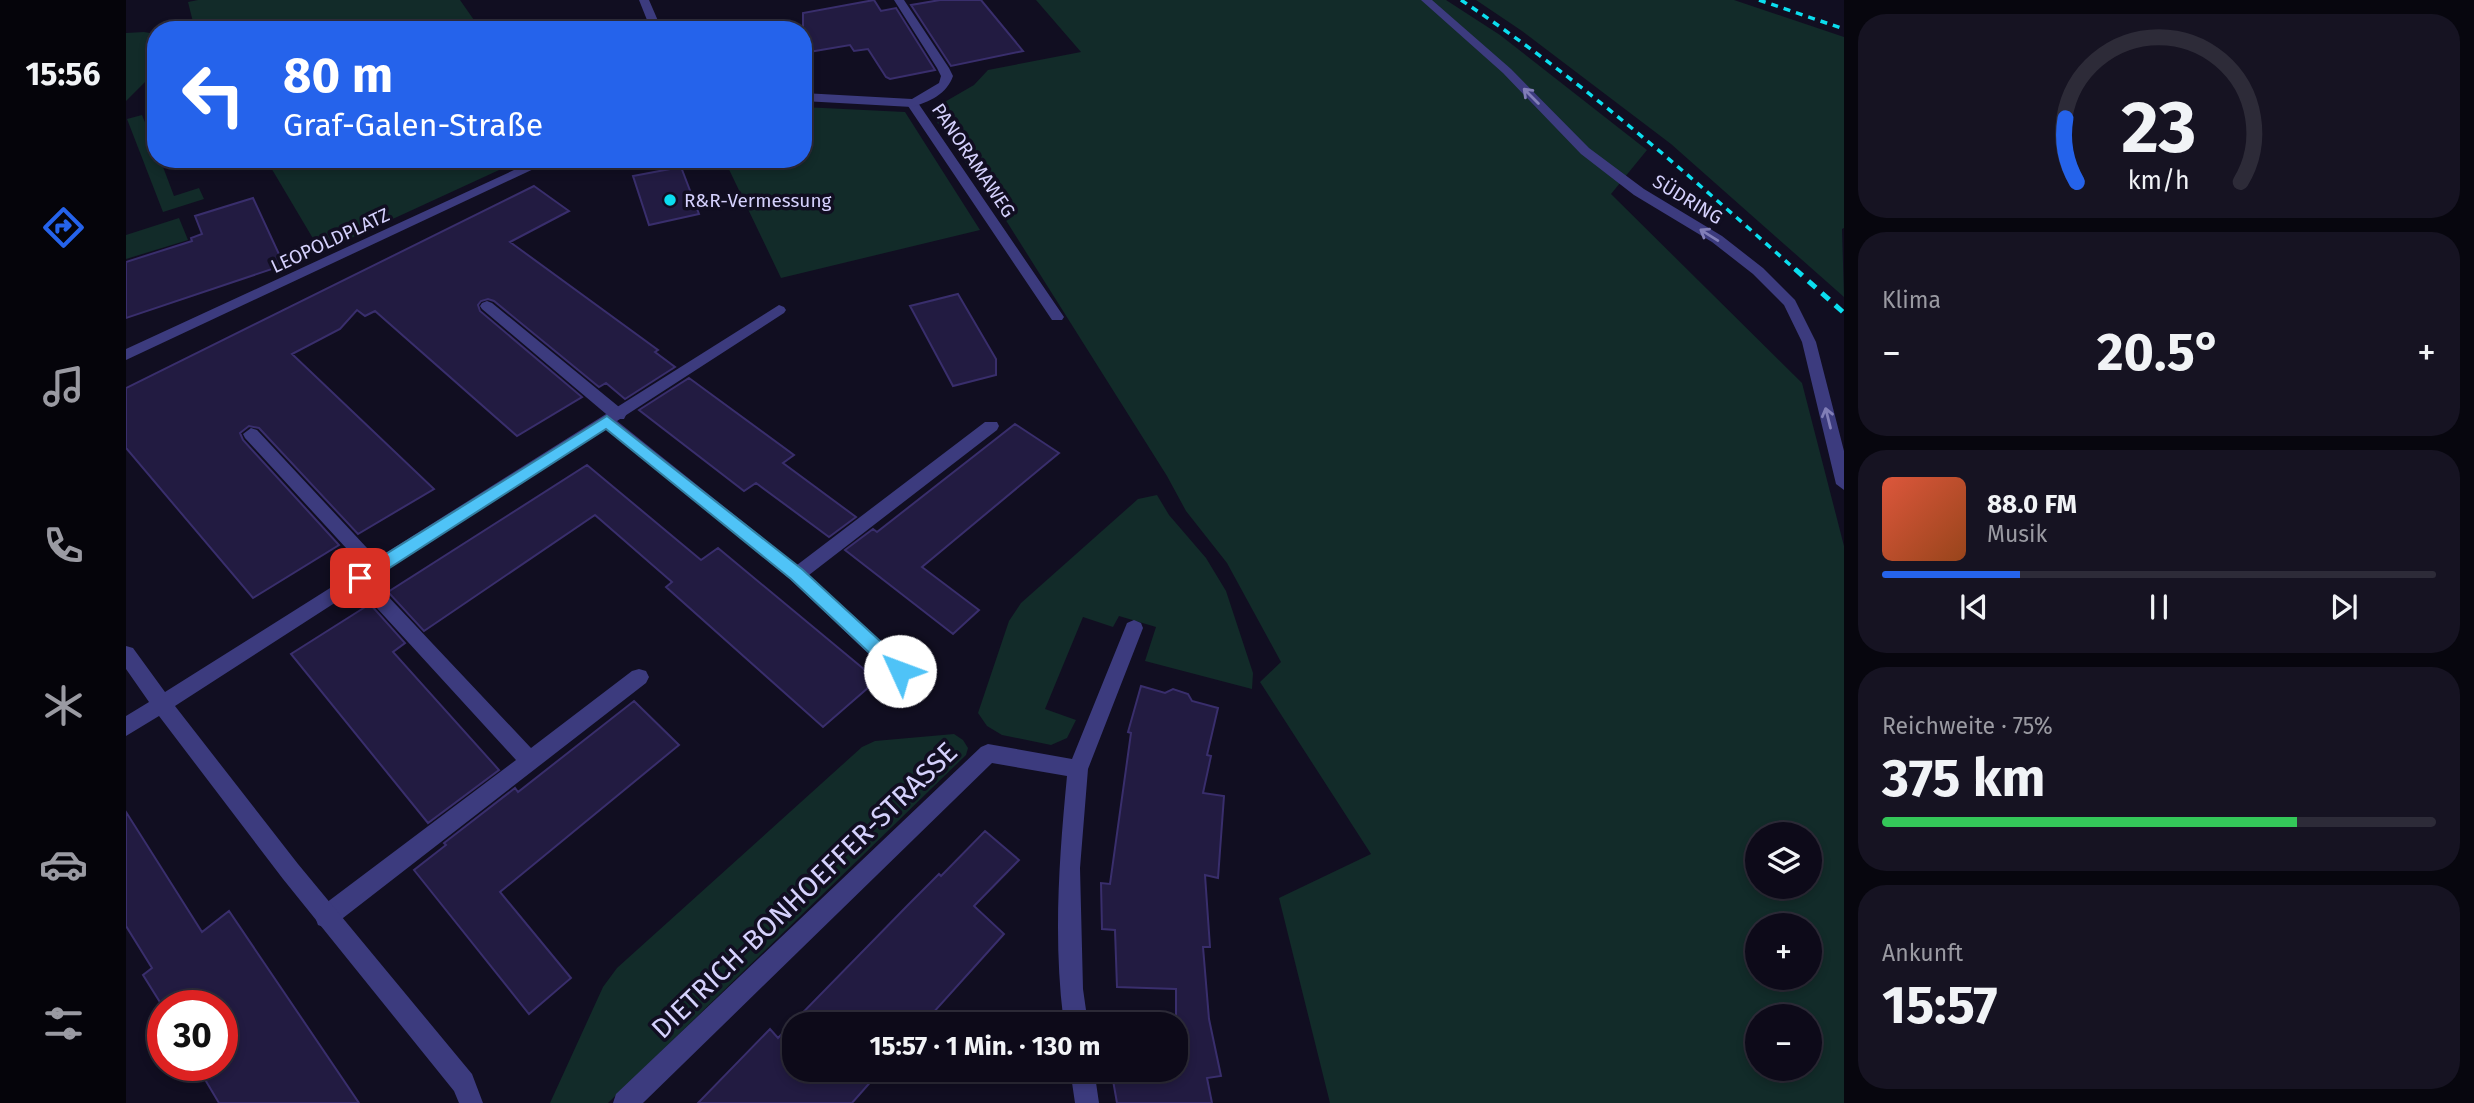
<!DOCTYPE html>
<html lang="de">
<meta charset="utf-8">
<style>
body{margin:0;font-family:"Fira Sans",sans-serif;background:#161322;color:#f1f3f6;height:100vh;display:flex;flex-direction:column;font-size:26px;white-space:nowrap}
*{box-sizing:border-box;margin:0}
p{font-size:23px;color:#9a9aa2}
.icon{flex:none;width:38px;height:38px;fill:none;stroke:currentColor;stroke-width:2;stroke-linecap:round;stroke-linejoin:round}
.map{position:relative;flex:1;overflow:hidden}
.details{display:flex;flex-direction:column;gap:14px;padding:14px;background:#07060e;width:630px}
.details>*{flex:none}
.guide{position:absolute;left:21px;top:21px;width:665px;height:147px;border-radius:28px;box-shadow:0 4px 10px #0003,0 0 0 2px #2d2b38;background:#2563eb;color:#fff;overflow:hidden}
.fabs{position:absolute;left:1619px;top:822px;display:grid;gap:14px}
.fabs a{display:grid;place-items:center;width:77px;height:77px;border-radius:50%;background:#0d0a19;box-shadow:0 4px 10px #0003,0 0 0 2px #2d2b38;font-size:35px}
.speed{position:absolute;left:21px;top:990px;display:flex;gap:14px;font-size:35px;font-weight:700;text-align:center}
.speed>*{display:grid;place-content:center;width:91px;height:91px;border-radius:50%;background:#0d0a19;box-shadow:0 4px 10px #0003,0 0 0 2px #2d2b38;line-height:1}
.speed .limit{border:10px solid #d22;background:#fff;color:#111}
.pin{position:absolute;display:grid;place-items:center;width:60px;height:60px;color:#fff;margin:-30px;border-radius:14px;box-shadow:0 4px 10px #0006}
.me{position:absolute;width:77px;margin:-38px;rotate:313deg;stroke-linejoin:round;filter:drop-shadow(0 0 5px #0008)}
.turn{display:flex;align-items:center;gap:24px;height:147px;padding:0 21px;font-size:32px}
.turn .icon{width:91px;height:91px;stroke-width:2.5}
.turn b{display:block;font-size:49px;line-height:60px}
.big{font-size:52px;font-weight:700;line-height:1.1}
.details .card{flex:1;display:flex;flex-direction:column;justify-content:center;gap:10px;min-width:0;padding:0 24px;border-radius:28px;background:#161322}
.details .dial{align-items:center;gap:0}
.dial svg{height:182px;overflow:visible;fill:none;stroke:#2d2b38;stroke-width:7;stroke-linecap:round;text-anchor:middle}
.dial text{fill:#f1f3f6;stroke:none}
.song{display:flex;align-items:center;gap:21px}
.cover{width:84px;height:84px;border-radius:10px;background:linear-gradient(135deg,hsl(10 70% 55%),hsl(20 70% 35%))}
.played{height:7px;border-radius:4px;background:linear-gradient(90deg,#2563eb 25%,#2d2b38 25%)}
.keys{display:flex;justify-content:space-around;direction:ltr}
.heat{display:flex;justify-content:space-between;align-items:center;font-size:38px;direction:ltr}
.charge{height:10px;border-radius:5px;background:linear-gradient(90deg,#34c759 75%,#2d2b38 0)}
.trip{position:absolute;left:656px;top:1012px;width:406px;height:70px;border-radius:28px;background:#0d0a19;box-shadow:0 4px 10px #0003,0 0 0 2px #2d2b38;font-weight:700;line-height:70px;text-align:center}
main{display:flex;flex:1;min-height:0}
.tabs{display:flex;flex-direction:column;width:126px;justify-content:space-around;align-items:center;background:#05040a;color:#9a9aa2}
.tabs .icon{width:49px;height:49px}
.tabs .current{color:#2563eb}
.tabs b{font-size:32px;color:#f1f3f6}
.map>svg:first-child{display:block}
</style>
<main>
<nav class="tabs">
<b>15:56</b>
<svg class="icon current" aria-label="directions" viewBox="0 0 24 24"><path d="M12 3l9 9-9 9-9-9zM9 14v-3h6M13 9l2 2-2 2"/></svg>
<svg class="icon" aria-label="music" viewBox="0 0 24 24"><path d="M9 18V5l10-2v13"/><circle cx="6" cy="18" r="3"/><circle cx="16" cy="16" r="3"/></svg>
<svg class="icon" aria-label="phone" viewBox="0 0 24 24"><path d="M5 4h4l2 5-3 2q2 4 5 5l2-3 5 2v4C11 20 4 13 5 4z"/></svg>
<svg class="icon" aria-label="climate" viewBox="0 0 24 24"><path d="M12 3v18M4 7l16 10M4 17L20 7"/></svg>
<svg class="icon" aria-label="car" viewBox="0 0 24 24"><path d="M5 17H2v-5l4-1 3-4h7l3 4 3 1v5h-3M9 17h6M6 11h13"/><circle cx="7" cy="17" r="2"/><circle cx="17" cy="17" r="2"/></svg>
<svg class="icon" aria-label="filters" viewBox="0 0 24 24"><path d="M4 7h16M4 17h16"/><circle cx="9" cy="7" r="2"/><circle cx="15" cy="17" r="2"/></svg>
</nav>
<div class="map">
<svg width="1718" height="1103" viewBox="0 0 1718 1103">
<rect width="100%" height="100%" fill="#110e21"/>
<path fill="#122b29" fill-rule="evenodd" d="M72,0h262l21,30h-286l-7,-28z
M910,0h410l54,35 147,115 -36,44 191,189 42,163v557h-514l-51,-205 92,-44 -111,-172 21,-20 -54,-99 -41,-52 -19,-35 -160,-254 -78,-111 45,-26 14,-15 93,-18zM1631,835h53v52h-53zM1631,926h53v52h-53zM1631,1017h53v52h-53z
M1350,0h258l110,37v191l-2,1 2,68 -173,-153 -149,-113z
M18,32l12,2v37l-30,30v-68z
M677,107l102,5 75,118 -199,48 -57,-119h79z
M16,115l14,34v10h4l14,37 25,-8 5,11 -41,13 -36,-93z
M111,159h286l-202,93 -51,-86z
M53,218l9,22 -62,19v-24z
M1031,495l12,20 37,43 20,33 27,82 -1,16 -107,-28 11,-34 -37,-11 -6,11 -30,-10 -38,92 31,11 -9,18 -16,7 -49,-10 -15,-9 -9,-13 31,-92 12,-18 117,-104z
M828,734l9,6 5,8 -2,7 -358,348h-58l53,-116 14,-19 245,-221 13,-6z"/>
<path fill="#221b41" stroke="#392e6c" stroke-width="2" d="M748,0l7,11 15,-3 39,62 -45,9 -4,-2 -18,-28 -14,2 -4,-6 -47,8v-40z
M814,0h41l42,51 -72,15 -40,-61z
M555,167l18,47 -50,11 -16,-49z
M408,186l35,25 -59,31 148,108 -3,2 20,15 -50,32 -19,-16 -7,4 -105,-86 -6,-2 -7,2 -3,4 2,6 102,86 -65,39 -142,-125 -10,5 -8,-6 -17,19 -48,25 142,135 -76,45 -99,-106 -10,-2 -9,7 3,7 96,105 -86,53 -127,-150v-60z
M127,198l31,67 -158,53v-56l66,-21 -1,-3 11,-4 -7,-18z
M832,294l38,65v16l-43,11 -43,-80z
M563,378l105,77 -11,8 73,54 -27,20 -73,-54 -12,8 -105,-81z
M889,424l44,29 -137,114 57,43 -26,24 -108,-84 28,-21 4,3z
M461,465l114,95 17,-12 159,132 -54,47 -157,-140 6,-5 -77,-67 -171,116 -36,-39z
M244,604l35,39 -12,9 106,118 -71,53 -137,-169z
M1015,686l24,7 8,-4 15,5 4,7 26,7 -11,47 4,1 -8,37 21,3 -6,82 -13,-3 5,72h-7l6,72 12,57 -14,2 5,25h-95l-6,-34h65v-80l-59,-2 -2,-57 -13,-1 -1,-46 9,1 21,-151 -3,-1z
M508,701l45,44 -179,147 71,86 -42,36 -115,-144 32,-25 -2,-2 71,-55 3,4z
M0,812l76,120 27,-21 130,192h-140l-22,-37h25v-60l-59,1 -20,-32 9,-7 -26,-42z
M859,831l34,29 -45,46 30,28 -81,90h-129v45h88l-30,34h-154l72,-74 8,9 129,-132 32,-32 2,2z"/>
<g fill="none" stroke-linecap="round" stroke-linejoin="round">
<path fill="#3c3b7e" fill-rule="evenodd" d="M782,100h8l146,214 2,3 -2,3h-10l-146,-217z
M361,301l5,2 132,108 2,4 -2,4h-12l-130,-110 -2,-3 2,-3z
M125,428l6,2 124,133 3,5 -3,5h-12l-124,-135 -2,-4z
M234,571l6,2 165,175 101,-77 7,-2 7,2 3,6 -3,6 -312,242 -8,3 -8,-3 -3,-8 3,-8 198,-149 -162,-177 -3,-5 3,-5z"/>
<path fill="#3c3b7e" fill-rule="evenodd" d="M513,0h10l13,30h-11z
M768,0h10l45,68 4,8c-6,18 -24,26 -41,31l-109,-6v-8l109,6 27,-16 2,-7 -4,-8z
M1295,0h11l79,69 78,79 55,41 78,47 41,32 32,32 21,42 28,109v39l-8,-6 -34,-142 -18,-37 -31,-31 -41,-32 -78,-47 -53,-41 -78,-81z
M412,159h17l-429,201v-11z
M653,305l5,2 2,3 -2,3 -167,108 180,144 188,-143h12l2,4 -2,4 -188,145 98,90 3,6 -3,6 -7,2 -7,-2 -102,-97 -185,-152 -431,278 123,158 174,210 11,29h-24l-5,-12 -171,-212 -124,-163 -33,20v-20l23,-14 -23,-33v-23l7,2 32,44z
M1008,620l7,3 2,5 -55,141 -8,99 3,121 5,35h-24c-11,-82 -5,-165 3,-248l-75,-13 -349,340h-30l3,-9 365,-347 7,-3 84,15 53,-131 2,-5z
M944,1069h24l5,34h-24z"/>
<path stroke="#0bdeef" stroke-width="3.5" stroke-dasharray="7 6" stroke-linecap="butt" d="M1335,0c120,80 228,175 336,271
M1633,0l85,29"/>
<path stroke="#0bdeef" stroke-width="5" stroke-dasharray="10 8" stroke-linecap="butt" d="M1669,269l49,44"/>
</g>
<defs><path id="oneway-shaft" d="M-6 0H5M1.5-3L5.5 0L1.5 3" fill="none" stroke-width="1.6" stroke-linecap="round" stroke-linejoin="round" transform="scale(1.75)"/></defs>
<g stroke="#817eb7">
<use href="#oneway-shaft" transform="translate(1405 96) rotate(-135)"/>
<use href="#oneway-shaft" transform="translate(1583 235) rotate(-148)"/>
<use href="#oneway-shaft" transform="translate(1702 418) rotate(-104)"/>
</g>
<path fill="#4fc3f7" stroke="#337fa1" stroke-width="2" d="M481,416l196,154 103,95 2,6 -2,5 -6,2 -6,-2 -103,-97 -185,-150 -240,154h-12l-2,-5 2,-4z"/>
<circle fill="#0bdeef" stroke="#110e21" stroke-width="2.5" cx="544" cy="200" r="7"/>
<g text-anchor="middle" stroke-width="7" stroke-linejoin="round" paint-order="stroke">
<g font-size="19" fill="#d5d1fd" stroke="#110e21">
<text transform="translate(848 160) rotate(56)" y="7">PANORAMAWEG</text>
<text transform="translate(1562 199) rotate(31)" y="7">SÜDRING</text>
<text transform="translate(204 240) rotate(-25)" y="7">LEOPOLDPLATZ</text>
</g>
<g font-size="19" fill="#d5d1fd" stroke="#110e21" text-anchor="start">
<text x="558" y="207">R&amp;R-Vermessung</text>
</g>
<g font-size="28" fill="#d5d1fd" stroke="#110e21">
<text transform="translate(678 890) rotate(-44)" y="10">DIETRICH-BONHOEFFER-STRASSE</text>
</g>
</g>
</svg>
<div class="fabs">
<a><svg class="icon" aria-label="layers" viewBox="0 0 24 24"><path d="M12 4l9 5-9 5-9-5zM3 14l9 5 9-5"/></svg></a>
<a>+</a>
<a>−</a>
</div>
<div class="speed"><div class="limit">30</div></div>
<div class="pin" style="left:234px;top:578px;background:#d93025"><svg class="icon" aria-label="arrive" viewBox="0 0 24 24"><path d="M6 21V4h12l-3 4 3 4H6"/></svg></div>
<svg class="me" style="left:774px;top:671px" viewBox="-20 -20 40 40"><circle r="19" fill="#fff"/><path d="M0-13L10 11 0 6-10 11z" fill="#4fc3f7"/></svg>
<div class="trip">15:57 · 1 Min. · 130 m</div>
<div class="guide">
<div class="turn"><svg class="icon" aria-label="left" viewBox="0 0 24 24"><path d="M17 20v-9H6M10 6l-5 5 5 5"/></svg><div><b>80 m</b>Graf-Galen-Straße</div></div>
</div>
</div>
<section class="details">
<div class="card dial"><svg viewBox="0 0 100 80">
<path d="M14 69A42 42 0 1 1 86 69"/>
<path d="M14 69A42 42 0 0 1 9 41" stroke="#2563eb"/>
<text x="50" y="56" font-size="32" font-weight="700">23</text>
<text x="50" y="72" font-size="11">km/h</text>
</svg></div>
<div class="card"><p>Klima</p>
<div class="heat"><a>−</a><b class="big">20.5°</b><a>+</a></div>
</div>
<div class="card">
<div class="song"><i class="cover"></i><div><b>88.0 FM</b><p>Musik</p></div></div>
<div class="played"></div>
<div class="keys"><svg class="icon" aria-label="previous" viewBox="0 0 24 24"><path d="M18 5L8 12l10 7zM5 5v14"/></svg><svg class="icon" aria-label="pause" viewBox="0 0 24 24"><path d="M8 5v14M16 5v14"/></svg><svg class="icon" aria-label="next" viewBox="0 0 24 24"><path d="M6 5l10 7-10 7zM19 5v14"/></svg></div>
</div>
<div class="card"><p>Reichweite · 75%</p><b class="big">375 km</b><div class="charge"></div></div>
<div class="card"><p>Ankunft</p><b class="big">15:57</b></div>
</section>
</main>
